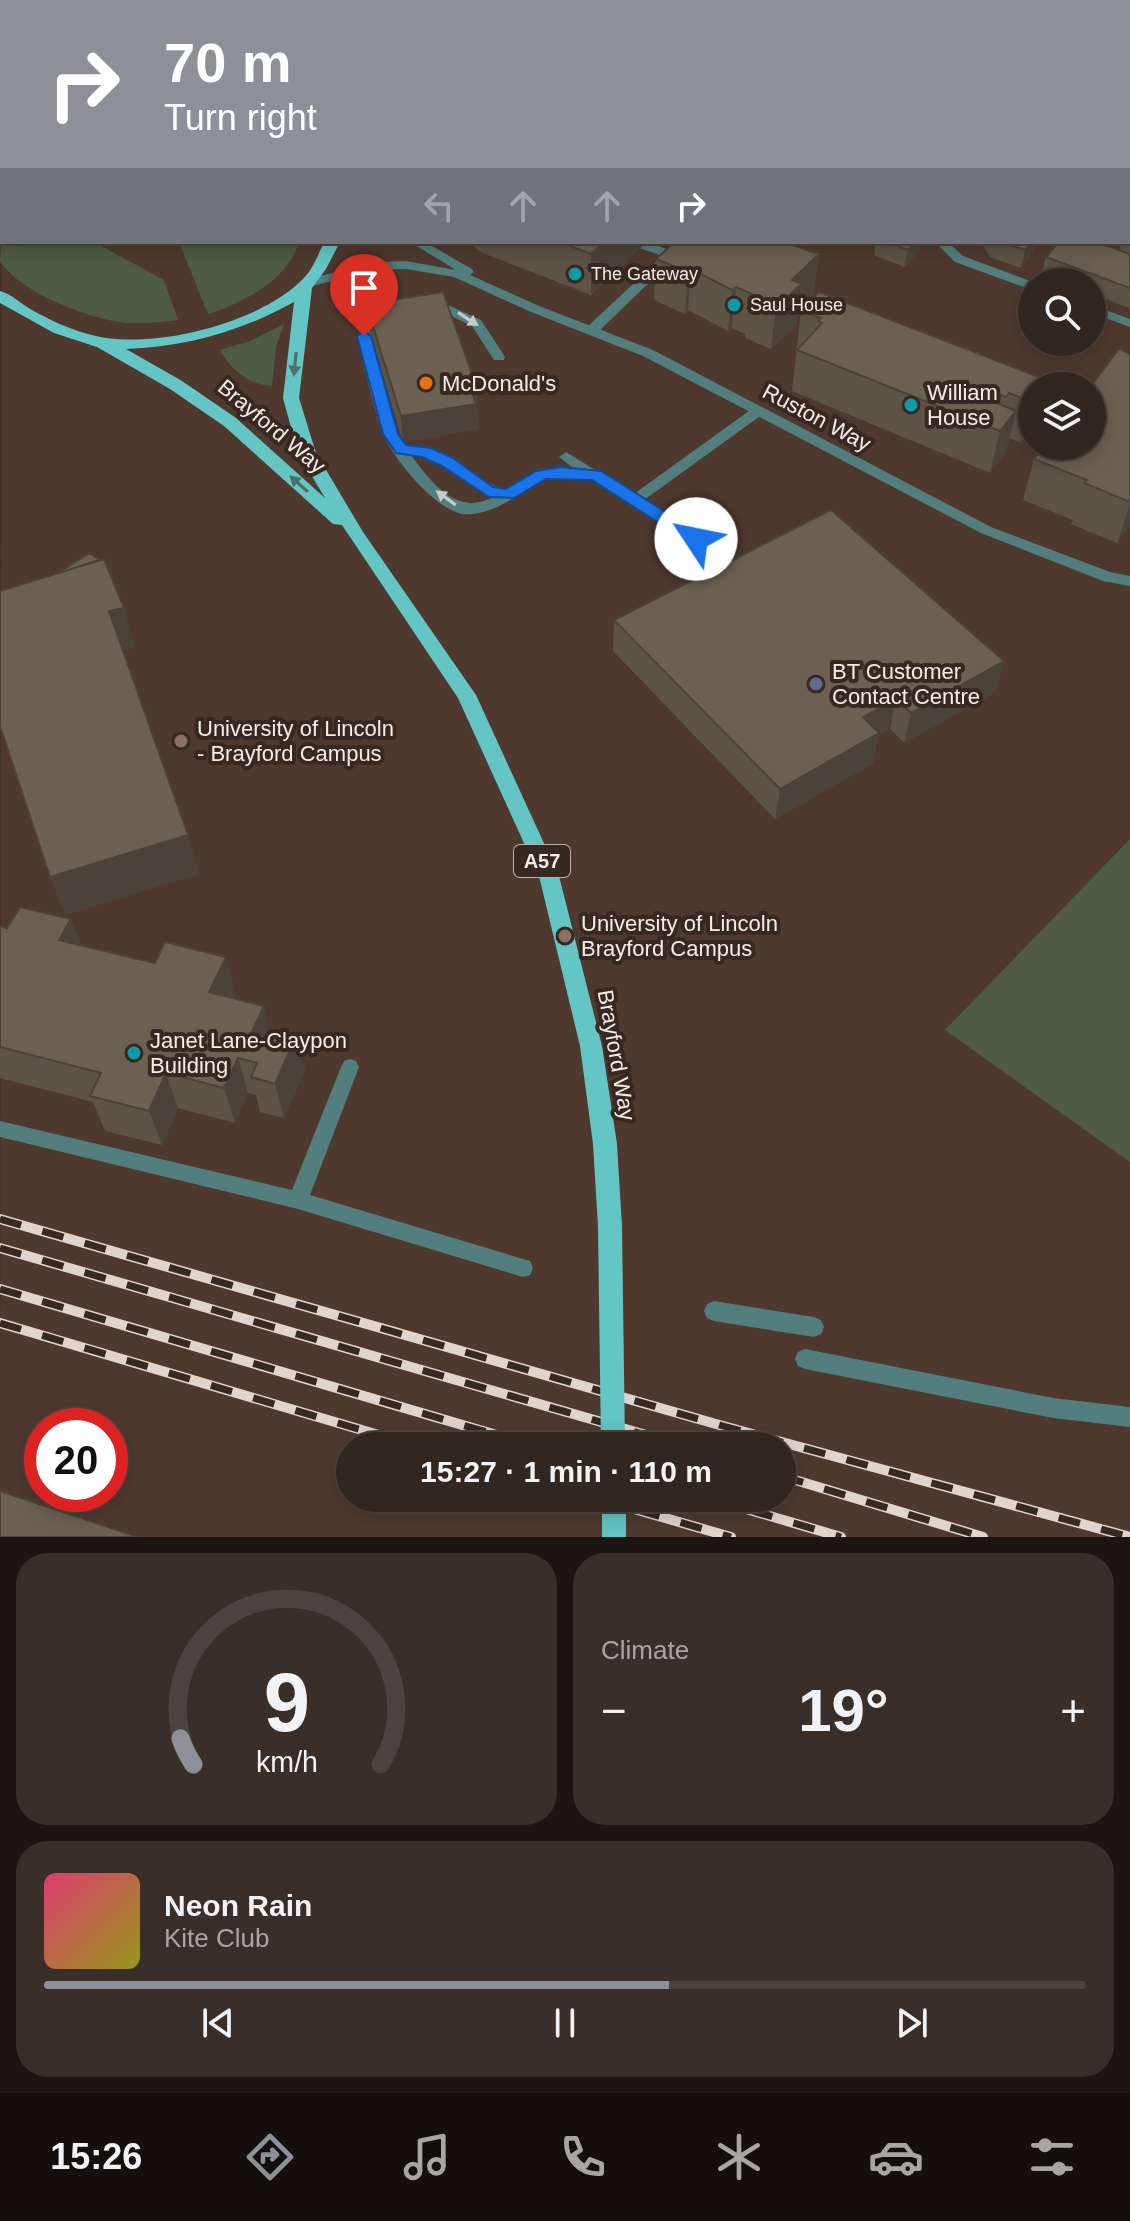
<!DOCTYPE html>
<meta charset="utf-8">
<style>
body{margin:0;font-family:Helvetica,sans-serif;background:#3a2e29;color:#f1f3f6;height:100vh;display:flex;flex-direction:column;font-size:30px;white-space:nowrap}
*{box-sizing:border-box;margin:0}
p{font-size:26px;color:#a8a5a5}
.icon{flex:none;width:44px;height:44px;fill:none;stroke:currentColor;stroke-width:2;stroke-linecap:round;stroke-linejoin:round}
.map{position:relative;height:1537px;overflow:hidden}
.details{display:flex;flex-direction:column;gap:16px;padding:16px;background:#1c1512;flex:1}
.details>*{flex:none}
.top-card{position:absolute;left:0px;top:0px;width:1130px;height:244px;box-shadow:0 4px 20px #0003,0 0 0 2px #4d433e;background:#8c9099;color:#fff;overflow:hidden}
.controls{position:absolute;left:1018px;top:268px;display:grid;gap:16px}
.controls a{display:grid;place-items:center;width:88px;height:88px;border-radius:50%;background:#322620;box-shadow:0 4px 20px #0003,0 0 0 2px #4d433e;font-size:40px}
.speed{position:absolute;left:24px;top:1408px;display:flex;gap:16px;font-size:40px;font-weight:700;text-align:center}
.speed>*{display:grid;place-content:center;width:104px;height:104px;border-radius:50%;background:#322620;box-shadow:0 4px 20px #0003,0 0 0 2px #4d433e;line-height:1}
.speed .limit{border:12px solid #d22;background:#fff;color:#111}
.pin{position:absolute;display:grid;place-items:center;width:68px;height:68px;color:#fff;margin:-82px -34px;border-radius:50% 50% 50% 0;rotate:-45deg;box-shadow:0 0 8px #0007}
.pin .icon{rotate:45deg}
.me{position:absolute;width:88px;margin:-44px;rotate:304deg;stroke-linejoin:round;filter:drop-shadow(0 0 6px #0008)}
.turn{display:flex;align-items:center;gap:28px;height:168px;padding:0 32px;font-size:36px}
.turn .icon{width:104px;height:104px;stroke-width:2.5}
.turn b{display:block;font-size:56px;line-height:68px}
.lanes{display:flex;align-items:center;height:76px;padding:0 32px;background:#0003;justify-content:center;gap:40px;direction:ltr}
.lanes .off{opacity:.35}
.big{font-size:60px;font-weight:700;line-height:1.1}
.details .widget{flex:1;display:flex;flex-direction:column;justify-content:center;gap:12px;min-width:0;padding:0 28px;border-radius:32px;background:#3a2e29}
.details .dial{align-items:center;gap:0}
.dial svg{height:208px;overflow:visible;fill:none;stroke:#4d433e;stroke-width:7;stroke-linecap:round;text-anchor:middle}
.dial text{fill:#f1f3f6;stroke:none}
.song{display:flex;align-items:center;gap:24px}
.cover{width:96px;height:96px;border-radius:12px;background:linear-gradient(135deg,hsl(340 70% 55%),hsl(60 70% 35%))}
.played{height:8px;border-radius:4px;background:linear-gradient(90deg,#8c9099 60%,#4d433e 60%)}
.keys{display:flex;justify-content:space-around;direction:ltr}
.heat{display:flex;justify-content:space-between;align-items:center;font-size:44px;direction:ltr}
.details .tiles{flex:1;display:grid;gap:16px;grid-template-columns:1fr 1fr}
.widget:last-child{grid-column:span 2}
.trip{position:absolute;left:336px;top:1432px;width:460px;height:80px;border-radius:40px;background:#322620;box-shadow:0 4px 20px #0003,0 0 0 2px #4d433e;font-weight:700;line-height:80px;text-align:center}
.tabs{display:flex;height:128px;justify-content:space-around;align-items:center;background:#140f0d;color:#a8a5a5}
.tabs .icon{width:56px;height:56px}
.tabs .active{color:#8c9099}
.tabs b{font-size:36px;color:#f1f3f6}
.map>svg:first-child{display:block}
</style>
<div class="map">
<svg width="1130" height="1537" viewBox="0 0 1130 1537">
<rect width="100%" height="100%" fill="#42322b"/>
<path fill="#4f392f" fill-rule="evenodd" d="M2,127v115h1126l2,-69v1364h-1130zM1032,282h60v60h-60zM1032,386h60v60h-60zM42,1426h68v68h-68zM350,1446h432v52h-432z"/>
<path fill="#4d5b43" d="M2,217v25h92l70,38 14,40c-17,2 -34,4 -50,3 -38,-3 -106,-30 -128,-61z
M179,242h120c-12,39 -55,60 -91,72z
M284,324l-8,23 -4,39c-23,-1 -42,-17 -52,-36l30,-9z
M1130,839v323l-185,-132z"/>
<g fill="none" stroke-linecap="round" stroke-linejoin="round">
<path fill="#527e7d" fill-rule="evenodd" d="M544,0h13l1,2h-13z
M652,0h17l1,2h-17z
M1071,0h19l1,2h-19z
M1128,170h2v6h-2z
M639,242h8l22,8 9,-8h13l-95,92h-10v-6l77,-72 -24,-8z
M428,296l53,24 24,37 -1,3h-10l-22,-34 -48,-23 -2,-3z
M383,301l6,4c-7,8 -17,14 -18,26 -3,16 21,96 30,111l2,3c17,2 34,5 49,14 19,11 32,27 55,30 21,-14 39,-23 65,-22l-13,-10 7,-5 68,42 119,-86h10v6l-119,86 66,41 2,4 -2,4h-10c-24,-16 -97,-69 -120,-72 -45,-5 -52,18 -88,32 -10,4 -20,6 -30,5 -28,-6 -69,-55 -79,-81 -8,-21 -13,-43 -18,-64 -6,-26 -13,-56 18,-68zM411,455c33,5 53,32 84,41 -38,22 -63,-13 -84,-41z
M350,1059l6,2 3,6 -49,128 213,64 7,2 3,7 -3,7 -7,2 -225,-68 -298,-72v-16l292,69 49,-123 3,-6z
M714,1301l100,16 7,3 3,7 -3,7 -7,3 -100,-16 -7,-3 -3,-7 3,-7z
M805,1349l248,49 77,9v20l-77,-9 -248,-49 -7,-3 -3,-7 3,-7z"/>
<path fill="#527e7d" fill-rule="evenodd" d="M410,242h15l47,27 2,3 -4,3 69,31 114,44 338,177 119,45 20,4v10l-27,-5 -122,-48 -338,-177 -112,-44 -77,-35 -48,-8 -29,1 -69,17 -6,-4 2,-3 73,-18 29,-1 50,9z
M935,242h13l15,14 70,26 -1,8 -77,-28z
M1092,305l38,14v8l-38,-14z"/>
<path fill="#63c5c4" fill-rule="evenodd" d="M0,147h2v8h-2z
M324,242h16l-14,27 -14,19 -13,110 17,55 47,79 113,163 83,181 43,170 15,98 5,83 -3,8 -9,3 -9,-3 -3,-8 -5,-83 -13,-98 -41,-170 -81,-178 -116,-173 -9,-1 -109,-98 -54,-37 -73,-42 -43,-14 -54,-30v-12c12,3 21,13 32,19 18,10 37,19 56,24 60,18 171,-10 215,-55 10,-10 15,-24 21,-37zM294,302l-11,96 15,55 27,45 -89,-80 -54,-37 -56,-32c60,-2 116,-18 168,-47z"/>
<g stroke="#e0d4cf" stroke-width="10">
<path id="rail" d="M0,1219l723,207 407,111
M0,1248l684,198
M0,1289l534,157
M0,1323l416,123
M782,1476l201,61
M596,1498l135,39
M709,1498l132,39"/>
</g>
<use href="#rail" stroke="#372821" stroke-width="7" stroke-dasharray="22" stroke-linecap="butt"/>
<path stroke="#63c5c4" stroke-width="24" d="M610,1227l3,219
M614,1498v39"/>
</g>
<path fill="#5c5346" d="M0,0l2,2v60l-2,-1z
M36,0h266l-4,2h-262z
M679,0h342l-1,2h-331z
M1130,0v147l-2,-1v-144z
M1130,226v82l-38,-14v-12h-31l-20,-7 5,-18 73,-7 2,-8h7v-13z
M467,242h180l-56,53 -108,-42z
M876,242h45l-2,11 -15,14 -30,-12z
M981,242h55l-2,8 -13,18 -31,-11z
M819,254l-6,41 -15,15 -2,15 -25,24 -26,-11v-4l-13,-6 -4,3 -40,-21 -3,4 -31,-14 2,-41z
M366,304l110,81 2,44 -75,13 -34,-113z
M801,311l248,70 -2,5h-15v43l-11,14 -12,-5 -3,14 -16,21 -198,-82z
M1130,354v170l-13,19 -46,-19 2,-4 -50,-20 11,-41z
M614,620l390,41 -9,31 -91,51 -14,-14 -12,7 -5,27 -98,56 -162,-168z
M71,919l10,26 155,49 -2,4 36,32 35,40 -21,48 -24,-6 -4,-17 -8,-2 -13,30 -57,-15 -16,37 -57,-14 -12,-29 -93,-24v-152l7,2z"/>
<path fill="#4b4339" d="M65,0h78l-3,2h-74z
M213,0h89l-4,2h-90z
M604,242h43l-56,53v-41z
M916,242h5l-2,11 -15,14 4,-17z
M1031,242h5l-2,8 -13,18 4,-18z
M819,254l-6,41 -15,15 -2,15 -25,24 5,-41 16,-28z
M691,269l-3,41 -3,4 3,-42z
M736,287l-4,41 -4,3 4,-41z
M476,385l2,44 -75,13 -2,-26 69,-30z
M1032,402v27l-11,14z
M1016,411l-10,41 -16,21 10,-42z
M1130,504v20l-13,19z
M124,608l11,40 -14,3 -12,-40z
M1004,661l-9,31 -91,51 7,-30z
M896,699l-6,30 -12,7 -5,27 -98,56 5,-30 83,-72z
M188,835l11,39 -134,41 -15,-38z
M71,919l14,37 -26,-16z
M226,957l10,37 -16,34 -11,-36z
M264,1006l9,36 -23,-6z
M297,1034l8,36 -21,48 -9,-34z
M238,1058l10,35 -13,30 -11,-35z
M166,1073l12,35 -16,37 -13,-34z"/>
<path fill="#6b6051" stroke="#4b4339" stroke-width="2" d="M0,0h27l4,2h-29v27l-2,-2z
M143,0h70l-5,2h-70z
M485,0h43l4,2 5,-2 6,2h-61z
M884,0h29l-1,2h-19z
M938,0h73l-1,2h-62z
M1086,0h44v113h-2v-111h-43z
M560,242h44l-13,12z
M675,242h109l35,12 -27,26 9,4 -25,24 -27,-11 3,-3 -16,-7 -4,3 -41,-21 -3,3 -32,-13z
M888,242h28l-8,8z
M1000,242h31l-6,8z
M1059,242h38l33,12v34l-84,-31z
M443,292l33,93 -6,1 6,18 -75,12 -35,-112z
M819,292l230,89 -4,5h-13v16l-23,-9 -3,4 -5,-2 -6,7 21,9 -16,20 -203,-81 25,-27 -4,-2 3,-3 -20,-7z
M1119,349l11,5v148l-46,-19 3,-3 -53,-21 10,-13h48v-60h-1z
M831,510l173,151 -93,52 -15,-14 -33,18 16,16 -99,56 -166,-169z
M90,553l9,7 -43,14z
M104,559l20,49 -15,3 79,224 -138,42 -50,-151v-135z
M20,907l51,12 -12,21 96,23 10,-21 61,15 -17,35 55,14 -14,30 16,4 5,-12 26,6 -22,50 -24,-7 6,-14 -19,-5 -14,30 -58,-15 -17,38 -59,-15 11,-23 -101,-26v-121l7,2z
M0,1491l138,46h-138z"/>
<defs><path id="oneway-solid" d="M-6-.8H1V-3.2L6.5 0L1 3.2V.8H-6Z" transform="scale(2)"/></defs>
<g fill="#c6cbc7">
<use href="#oneway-solid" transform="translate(468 319) rotate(33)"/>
<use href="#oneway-solid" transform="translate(446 498) rotate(-144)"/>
</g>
<g fill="#4b6f6a">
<use href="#oneway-solid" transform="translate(295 364) rotate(96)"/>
<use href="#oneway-solid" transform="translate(299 484) rotate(-138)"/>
</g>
<path fill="#1a73e8" stroke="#114b97" stroke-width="2" d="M364,331l7,5 27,98 8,11 25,3 22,10 40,29 13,2 30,-18 24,-4 41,4 101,64v8h-12l-98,-63 -46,-1 -32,19 -25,-1 -47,-31 -20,-9 -26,-4 -13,-19 -26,-98z"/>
<g fill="#0f9aa8" stroke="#372821" stroke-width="3">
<circle cx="575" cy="274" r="8"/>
<circle cx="734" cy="305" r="8"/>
<circle cx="911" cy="405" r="8"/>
<circle cx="134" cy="1053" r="8"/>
</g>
<circle fill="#e8710a" stroke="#372821" stroke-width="3" cx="426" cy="383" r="8"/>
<circle fill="#5c6f8a" stroke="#372821" stroke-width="3" cx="816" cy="684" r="8"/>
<g fill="#8d6e63" stroke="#372821" stroke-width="3">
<circle cx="181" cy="741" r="8"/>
<circle cx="565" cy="936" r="8"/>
</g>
<g text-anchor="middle" stroke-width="8" stroke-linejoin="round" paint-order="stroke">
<g font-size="18" fill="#f7ece7" stroke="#372821" text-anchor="start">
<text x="591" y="280">The Gateway</text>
<text x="750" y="311">Saul House</text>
</g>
<rect fill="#372821" stroke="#bdb1ac" stroke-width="2" x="514" y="845" width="56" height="32" rx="6"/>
<g font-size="20" font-weight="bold" fill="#f7ece7">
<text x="542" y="868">A57</text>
</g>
<g font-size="22" fill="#f7ece7" stroke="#372821" text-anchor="start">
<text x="442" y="391">McDonald's</text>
<text x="927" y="400">William<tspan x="927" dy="25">House</tspan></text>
<text x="832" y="679">BT Customer<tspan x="832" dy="25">Contact Centre</tspan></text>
<text x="197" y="736">University of Lincoln<tspan x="197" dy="25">- Brayford Campus</tspan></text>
<text x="581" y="931">University of Lincoln<tspan x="581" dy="25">Brayford Campus</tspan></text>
<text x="150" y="1048">Janet Lane-Claypon<tspan x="150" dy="25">Building</tspan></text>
</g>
<g font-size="22" fill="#f7ece7" stroke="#372821">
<text transform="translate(817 417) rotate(28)" y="8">Ruston Way</text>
<text transform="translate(272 426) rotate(40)" y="8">Brayford Way</text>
<text transform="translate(617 1055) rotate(80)" y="8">Brayford Way</text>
</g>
</g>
</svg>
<div class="controls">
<a><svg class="icon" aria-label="search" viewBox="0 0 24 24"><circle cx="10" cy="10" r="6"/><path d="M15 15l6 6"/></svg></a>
<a><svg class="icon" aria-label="layers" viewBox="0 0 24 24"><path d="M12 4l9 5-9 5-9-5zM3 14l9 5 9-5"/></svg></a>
</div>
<div class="speed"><div class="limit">20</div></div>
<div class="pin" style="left:364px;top:336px;background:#d93025"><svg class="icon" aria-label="arrive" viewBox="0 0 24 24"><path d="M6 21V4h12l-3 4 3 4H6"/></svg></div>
<svg class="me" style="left:696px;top:539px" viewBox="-20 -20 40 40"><circle r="19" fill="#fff"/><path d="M0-13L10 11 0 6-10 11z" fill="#1a73e8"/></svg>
<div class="trip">15:27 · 1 min · 110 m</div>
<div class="top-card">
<div class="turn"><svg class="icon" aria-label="right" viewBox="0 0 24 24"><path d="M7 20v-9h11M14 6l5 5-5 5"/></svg><div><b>70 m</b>Turn right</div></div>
<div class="lanes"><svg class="icon off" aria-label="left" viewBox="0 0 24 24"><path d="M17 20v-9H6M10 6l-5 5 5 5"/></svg><svg class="icon off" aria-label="ahead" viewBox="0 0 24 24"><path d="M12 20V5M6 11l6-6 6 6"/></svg><svg class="icon off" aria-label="ahead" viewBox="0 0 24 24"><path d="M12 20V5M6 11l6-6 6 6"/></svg><svg class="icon" aria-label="right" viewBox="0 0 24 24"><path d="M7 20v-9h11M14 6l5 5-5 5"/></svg></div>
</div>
</div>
<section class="details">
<div class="tiles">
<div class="widget dial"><svg viewBox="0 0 100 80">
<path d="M14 69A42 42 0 1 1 86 69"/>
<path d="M14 69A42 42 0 0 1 9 59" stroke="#8c9099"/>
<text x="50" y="56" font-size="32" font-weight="700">9</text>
<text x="50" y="72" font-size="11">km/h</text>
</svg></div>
<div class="widget"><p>Climate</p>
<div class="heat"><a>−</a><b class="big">19°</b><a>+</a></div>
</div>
<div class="widget">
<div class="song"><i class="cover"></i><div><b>Neon Rain</b><p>Kite Club</p></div></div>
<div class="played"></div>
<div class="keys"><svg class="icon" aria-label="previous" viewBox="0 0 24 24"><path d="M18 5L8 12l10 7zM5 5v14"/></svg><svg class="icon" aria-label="pause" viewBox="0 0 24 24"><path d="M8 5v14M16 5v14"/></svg><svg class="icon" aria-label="next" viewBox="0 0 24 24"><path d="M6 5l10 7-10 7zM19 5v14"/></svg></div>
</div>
</div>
</section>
<nav class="tabs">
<b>15:26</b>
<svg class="icon active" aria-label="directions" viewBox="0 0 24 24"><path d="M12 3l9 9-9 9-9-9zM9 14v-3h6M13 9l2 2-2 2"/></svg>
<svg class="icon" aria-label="music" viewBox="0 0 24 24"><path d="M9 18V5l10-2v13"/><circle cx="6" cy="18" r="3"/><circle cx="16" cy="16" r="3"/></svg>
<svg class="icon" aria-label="phone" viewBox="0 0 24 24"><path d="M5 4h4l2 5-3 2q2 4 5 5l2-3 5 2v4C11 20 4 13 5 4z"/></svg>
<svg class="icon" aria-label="climate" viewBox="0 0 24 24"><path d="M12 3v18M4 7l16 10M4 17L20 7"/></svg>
<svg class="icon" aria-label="car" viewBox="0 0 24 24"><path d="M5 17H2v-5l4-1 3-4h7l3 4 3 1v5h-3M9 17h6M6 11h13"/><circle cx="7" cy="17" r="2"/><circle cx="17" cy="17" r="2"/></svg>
<svg class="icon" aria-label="filters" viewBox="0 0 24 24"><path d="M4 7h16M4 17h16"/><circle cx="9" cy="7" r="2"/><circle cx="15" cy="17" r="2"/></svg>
</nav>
